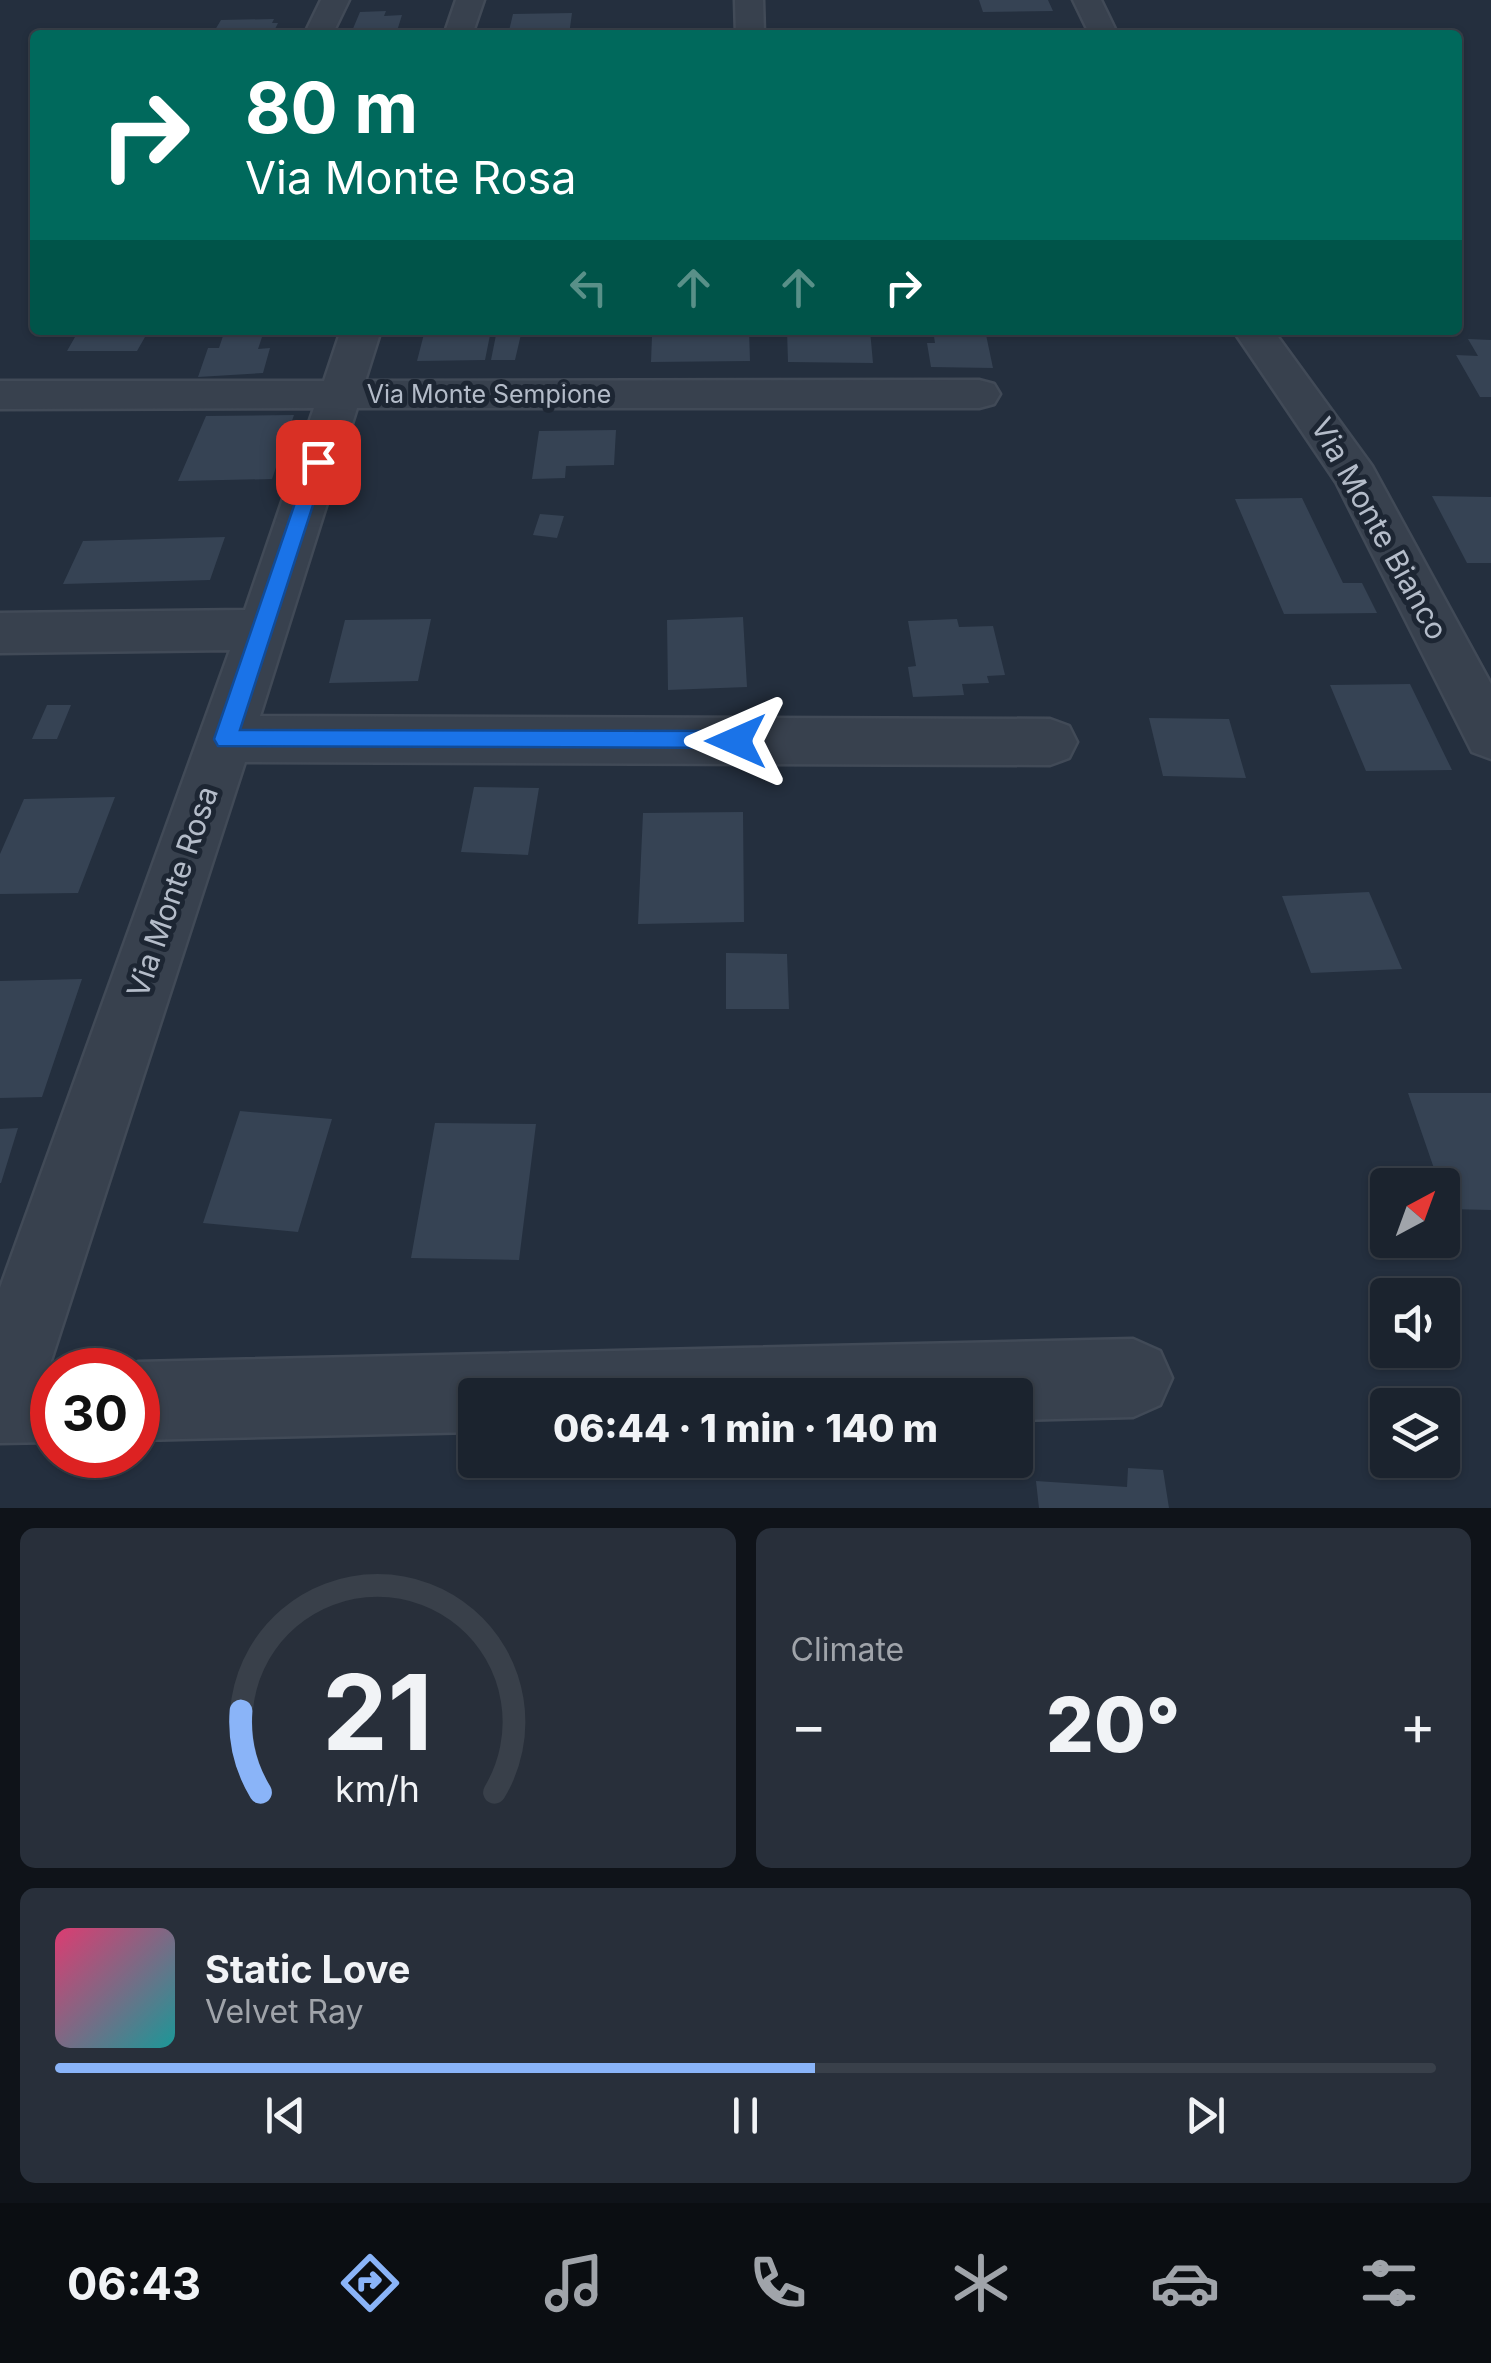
<!DOCTYPE html>
<meta charset="utf-8">
<style>
body{margin:0;font-family:Inter,sans-serif;background:#282f3a;color:#f1f3f6;height:100vh;display:flex;flex-direction:column;font-size:38px;white-space:nowrap}
*{box-sizing:border-box;margin:0}
p{font-size:32px;color:#a0a4aa}
.icon{flex:none;width:55px;height:55px;fill:none;stroke:currentColor;stroke-width:2;stroke-linecap:round;stroke-linejoin:round}
.map{position:relative;height:1508px;overflow:hidden}
.sheet{display:flex;flex-direction:column;gap:20px;padding:20px;background:#0f1319;flex:1}
.sheet>*{flex:none}
.hud{position:absolute;left:30px;top:30px;width:1432px;height:305px;border-radius:10px;box-shadow:0 2px 8px #0004,0 0 0 2px #39404a;background:#00695c;color:#fff;overflow:hidden}
.needle{width:65px;rotate:41deg}
.tools{position:absolute;left:1370px;top:1168px;display:grid;gap:20px}
.tools a{display:grid;place-items:center;width:90px;height:90px;border-radius:10px;background:#1b232e;box-shadow:0 2px 8px #0004,0 0 0 2px #39404a;font-size:50px}
.speed{position:absolute;left:30px;top:1348px;display:flex;gap:20px;font-size:50px;font-weight:700;text-align:center}
.speed>*{display:grid;place-content:center;width:130px;height:130px;border-radius:50%;background:#1b232e;box-shadow:0 2px 8px #0004,0 0 0 2px #39404a;line-height:1}
.speed .limit{border:15px solid #d22;background:#fff;color:#111}
.pin{position:absolute;display:grid;place-items:center;width:85px;height:85px;color:#fff;margin:-42px;border-radius:20px;box-shadow:0 5px 15px #0006}
.me{position:absolute;width:110px;margin:-55px;rotate:270deg;stroke-linejoin:round;filter:drop-shadow(0 0 8px #0008)}
.turn{display:flex;align-items:center;gap:35px;height:210px;padding:0 50px;font-size:45px}
.turn .icon{width:130px;height:130px;stroke-width:2.5}
.turn b{display:block;font-size:70px;line-height:85px}
.lanes{display:flex;align-items:center;height:95px;padding:0 50px;background:#0003;justify-content:center;gap:50px;direction:ltr}
.lanes .off{opacity:.35}
.big{font-size:75px;font-weight:800;line-height:1.1}
.sheet .widget{flex:1;display:flex;flex-direction:column;justify-content:center;gap:15px;min-width:0;padding:0 35px;border-radius:15px;background:#282f3a}
.sheet .dial{align-items:center;gap:0}
.dial svg{height:260px;overflow:visible;fill:none;stroke:#39404a;stroke-width:7;stroke-linecap:round;text-anchor:middle}
.dial text{fill:#f1f3f6;stroke:none}
.song{display:flex;align-items:center;gap:30px}
.cover{width:120px;height:120px;border-radius:15px;background:linear-gradient(135deg,hsl(340 70% 55%),hsl(180 70% 35%))}
.played{height:10px;border-radius:5px;background:linear-gradient(90deg,#8ab4f8 55%,#39404a 55%)}
.keys{display:flex;justify-content:space-around;direction:ltr}
.heat{display:flex;justify-content:space-between;align-items:center;font-size:55px;direction:ltr}
.sheet .tiles{flex:1;display:grid;gap:20px;grid-template-columns:1fr 1fr}
.widget:last-child{grid-column:span 2}
.trip{position:absolute;left:458px;top:1378px;width:575px;height:100px;border-radius:10px;background:#1b232e;box-shadow:0 2px 8px #0004,0 0 0 2px #39404a;font-weight:800;line-height:100px;text-align:center}
.tabs{display:flex;height:160px;justify-content:space-around;align-items:center;background:#0b0e12;color:#a0a4aa}
.tabs .icon{width:70px;height:70px}
.tabs .on{color:#8ab4f8}
.tabs b{font-size:45px;color:#f1f3f6}
.map>svg:first-child{display:block}
</style>
<div class="map">
<svg width="1491" height="1508" viewBox="0 0 1491 1508">
<rect width="100%" height="100%" fill="#242f3e"/>
<path fill="#364354" d="M979,0h69l5,11 -70,1z
M386,11l-2,5 18,-1 -5,16h-45l8,-19z
M572,13l-3,22h-61l5,-21z
M274,19l-2,4h6l-6,12h-60l9,-15z
M79,330h70l-12,21h-70z
M425,330h66l-6,30 -68,1z
M497,330h25l-7,30h-24z
M665,330h84l1,31 -99,1 1,-26h13z
M787,330h83l3,33 -85,-1z
M933,330h52l8,38 -62,-1 -4,-24h8z
M264,331l-6,18 12,-1 -7,25 -65,4 10,-29h11l5,-15z
M1468,339l23,1v57h-11l-24,-42 22,1z
M294,415l-22,64 -94,2 28,-65z
M616,430l-2,35 -48,1 -1,12 -33,1 7,-48z
M1432,496l59,1v66h-24z
M1302,498l41,85h19l15,30 -93,1 -49,-115z
M540,514l24,2 -7,22 -24,-3z
M225,537l-15,43 -147,4 20,-43z
M743,617l4,70 -79,3 -1,-70z
M431,619l-13,62 -89,2 16,-63z
M957,619l2,8 34,-1 12,49 -18,1 2,7 -27,1 2,11 -51,2 -5,-30 8,-1 -8,-45z
M1410,684l42,86 -86,1 -36,-86z
M47,705h24l-14,34h-25z
M1149,718l80,1 17,59 -83,-2z
M474,787l65,1 -11,67 -67,-3z
M115,797l-37,96 -78,1v-40l24,-55z
M743,812l1,110 -106,2 5,-111z
M1369,892l33,77 -91,4 -29,-77z
M726,953l61,1 2,55h-63z
M82,979l-40,118 -42,1v-117z
M1408,1093h83v117l-43,-1z
M240,1111l92,8 -34,113 -95,-9z
M435,1123l101,1 -17,136 -108,-2z
M18,1128l-17,55h-1v-54z
M1128,1468l35,2 6,38h-130l-3,-27 91,6z"/>
<g fill="none" stroke-linecap="round" stroke-linejoin="round">
<g stroke="#414a57" stroke-width="5">
<path id="street" d="M321,0h28l-17,35h-28z
M456,0h28l-12,35h-28z
M735,0h28l1,35h-28z
M1073,0h28l17,35h-28z
M341,330h40l-16,51 614,-1 15,4 6,10 -6,10 -15,4h-622l-97,308 790,3 19,7 8,16 -8,16 -19,7 -805,-3 -195,602 17,6h-15v72l-52,1v-155l230,-638 -230,3v-40l245,-3 69,-202 -314,1v-28h324z
M1233,330h40l99,136 119,218v75l-19,-7 -136,-270z
M1133,1339l27,12 12,27 -12,27 -27,12 -118,3v-25h-540v37l-337,8v-70h-20l20,-8z"/>
</g>
<use href="#street" fill="#38414e" fill-rule="evenodd"/>
</g>
<path fill="#1a73e8" stroke="#114b97" stroke-width="2.5" d="M318,455l9,7 -87,268 496,1 8,3 3,7 -3,7 -526,-2 -4,-7 95,-277z"/>
<g text-anchor="middle" stroke-width="10" stroke-linejoin="round" paint-order="stroke">
<g font-size="25" fill="#b4bcc9" stroke="#1d2633">
<text x="489" y="403">Via Monte Sempione</text>
</g>
<g font-size="30" fill="#b4bcc9" stroke="#1d2633">
<text transform="translate(1379 529) rotate(61)" y="10">Via Monte Bianco</text>
<text transform="translate(173 892) rotate(-71)" y="10">Via Monte Rosa</text>
</g>
</g>
</svg>
<div class="tools">
<a><svg class="needle" viewBox="-14 -14 28 28"><path d="M0-13l5 13h-10z" fill="#e53935"/><path d="M0 13l5-13h-10z" fill="#a0a4aa"/></svg></a>
<a><svg class="icon" aria-label="sound" viewBox="0 0 24 24"><path d="M4 9h4l5-4v14l-5-4H4zM17 9q2 3 0 6"/></svg></a>
<a><svg class="icon" aria-label="layers" viewBox="0 0 24 24"><path d="M12 4l9 5-9 5-9-5zM3 14l9 5 9-5"/></svg></a>
</div>
<div class="speed"><div class="limit">30</div></div>
<div class="pin" style="left:318px;top:462px;background:#d93025"><svg class="icon" aria-label="arrive" viewBox="0 0 24 24"><path d="M6 21V4h12l-3 4 3 4H6"/></svg></div>
<svg class="me" style="left:736px;top:741px" viewBox="-20 -20 40 40"><path d="M0-17L14 15 0 8-14 15z" fill="#1a73e8" stroke="#fff" stroke-width="4"/></svg>
<div class="trip">06:44 · 1 min · 140 m</div>
<div class="hud">
<div class="turn"><svg class="icon" aria-label="right" viewBox="0 0 24 24"><path d="M7 20v-9h11M14 6l5 5-5 5"/></svg><div><b>80 m</b>Via Monte Rosa</div></div>
<div class="lanes"><svg class="icon off" aria-label="left" viewBox="0 0 24 24"><path d="M17 20v-9H6M10 6l-5 5 5 5"/></svg><svg class="icon off" aria-label="ahead" viewBox="0 0 24 24"><path d="M12 20V5M6 11l6-6 6 6"/></svg><svg class="icon off" aria-label="ahead" viewBox="0 0 24 24"><path d="M12 20V5M6 11l6-6 6 6"/></svg><svg class="icon" aria-label="right" viewBox="0 0 24 24"><path d="M7 20v-9h11M14 6l5 5-5 5"/></svg></div>
</div>
</div>
<section class="sheet">
<div class="tiles">
<div class="widget dial"><svg viewBox="0 0 100 80">
<path d="M14 69A42 42 0 1 1 86 69"/>
<path d="M14 69A42 42 0 0 1 8 44" stroke="#8ab4f8"/>
<text x="50" y="56" font-size="32" font-weight="700">21</text>
<text x="50" y="72" font-size="11">km/h</text>
</svg></div>
<div class="widget"><p>Climate</p>
<div class="heat"><a>−</a><b class="big">20°</b><a>+</a></div>
</div>
<div class="widget">
<div class="song"><i class="cover"></i><div><b>Static Love</b><p>Velvet Ray</p></div></div>
<div class="played"></div>
<div class="keys"><svg class="icon" aria-label="previous" viewBox="0 0 24 24"><path d="M18 5L8 12l10 7zM5 5v14"/></svg><svg class="icon" aria-label="pause" viewBox="0 0 24 24"><path d="M8 5v14M16 5v14"/></svg><svg class="icon" aria-label="next" viewBox="0 0 24 24"><path d="M6 5l10 7-10 7zM19 5v14"/></svg></div>
</div>
</div>
</section>
<nav class="tabs">
<b>06:43</b>
<svg class="icon on" aria-label="directions" viewBox="0 0 24 24"><path d="M12 3l9 9-9 9-9-9zM9 14v-3h6M13 9l2 2-2 2"/></svg>
<svg class="icon" aria-label="music" viewBox="0 0 24 24"><path d="M9 18V5l10-2v13"/><circle cx="6" cy="18" r="3"/><circle cx="16" cy="16" r="3"/></svg>
<svg class="icon" aria-label="phone" viewBox="0 0 24 24"><path d="M5 4h4l2 5-3 2q2 4 5 5l2-3 5 2v4C11 20 4 13 5 4z"/></svg>
<svg class="icon" aria-label="climate" viewBox="0 0 24 24"><path d="M12 3v18M4 7l16 10M4 17L20 7"/></svg>
<svg class="icon" aria-label="car" viewBox="0 0 24 24"><path d="M5 17H2v-5l4-1 3-4h7l3 4 3 1v5h-3M9 17h6M6 11h13"/><circle cx="7" cy="17" r="2"/><circle cx="17" cy="17" r="2"/></svg>
<svg class="icon" aria-label="filters" viewBox="0 0 24 24"><path d="M4 7h16M4 17h16"/><circle cx="9" cy="7" r="2"/><circle cx="15" cy="17" r="2"/></svg>
</nav>
